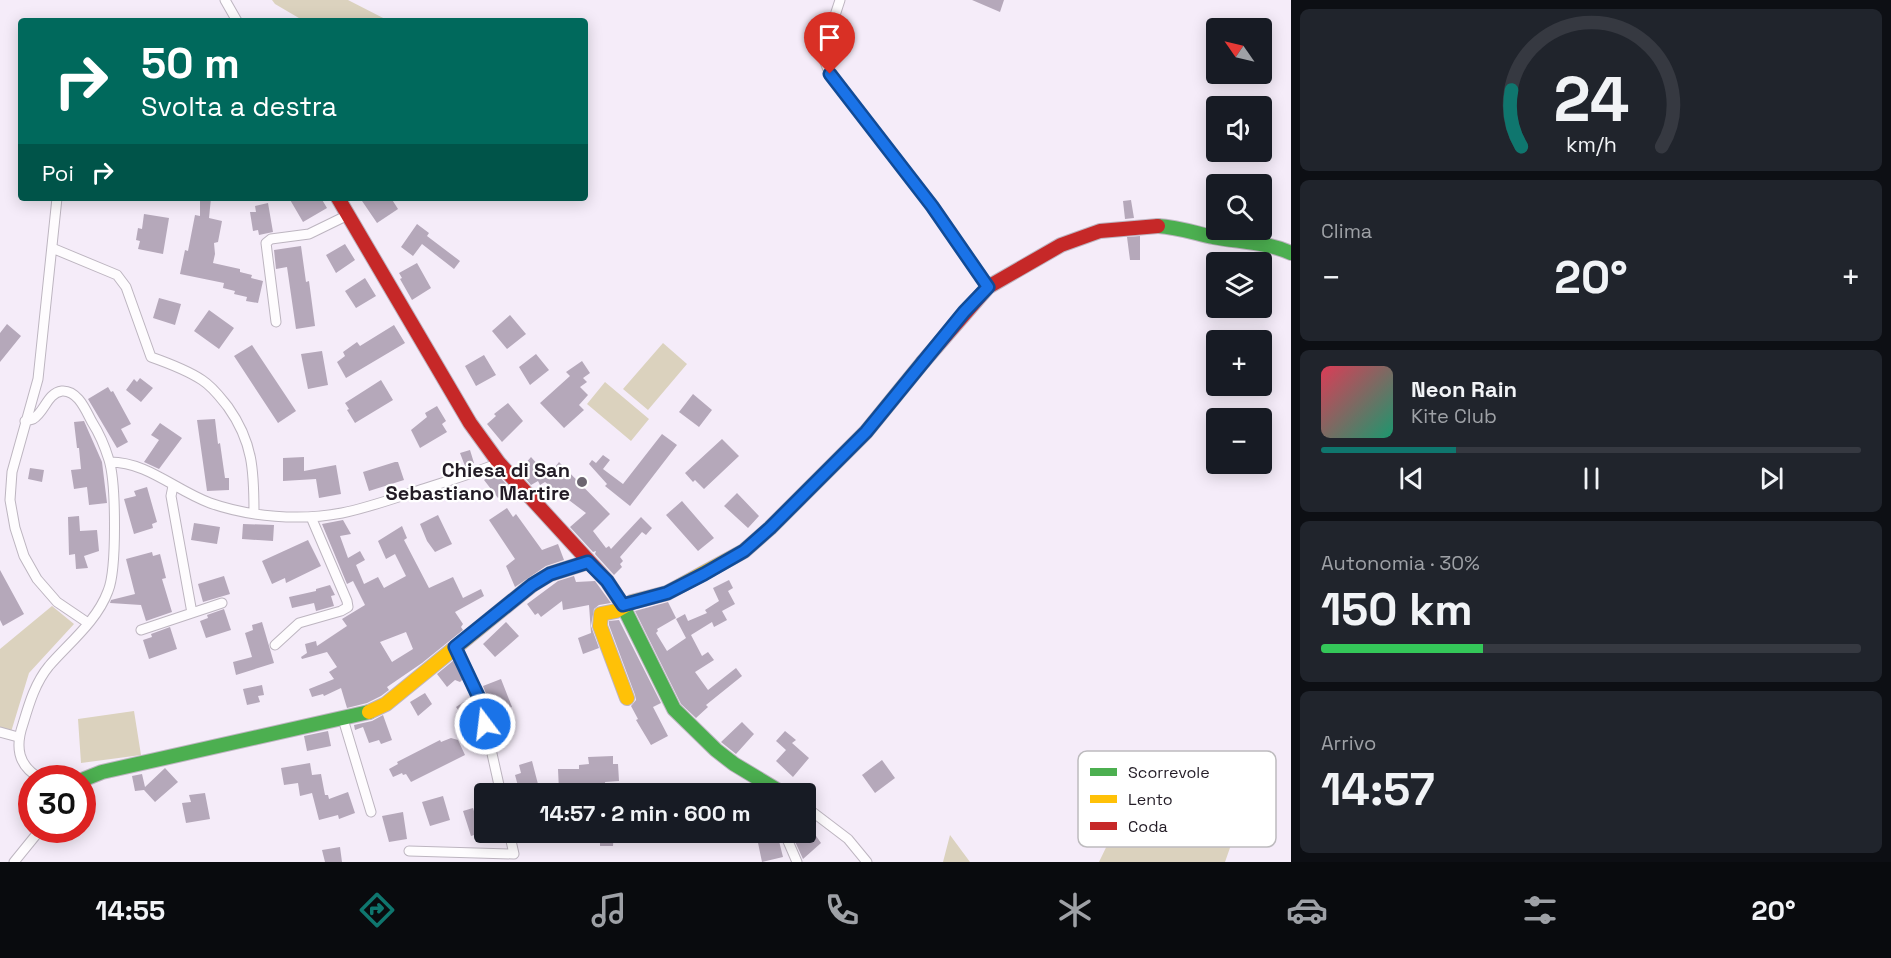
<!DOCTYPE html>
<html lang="it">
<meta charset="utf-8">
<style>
body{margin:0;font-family:"Space Grotesk",sans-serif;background:#20242c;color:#f1f3f6;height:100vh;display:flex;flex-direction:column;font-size:22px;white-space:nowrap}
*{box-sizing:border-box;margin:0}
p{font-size:20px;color:#9ea1a6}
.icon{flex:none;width:33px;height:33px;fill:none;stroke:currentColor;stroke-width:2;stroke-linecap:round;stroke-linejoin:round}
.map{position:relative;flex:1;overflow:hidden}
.side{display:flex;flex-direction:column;gap:9px;padding:9px;background:#0d0f14;width:600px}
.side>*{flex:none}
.banner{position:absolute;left:18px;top:18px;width:570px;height:183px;border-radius:6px;box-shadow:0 3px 15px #0003;background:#00695c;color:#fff;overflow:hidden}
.needle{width:39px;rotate:304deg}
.tools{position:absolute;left:1206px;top:18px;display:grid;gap:12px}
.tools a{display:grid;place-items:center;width:66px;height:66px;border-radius:6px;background:#171b24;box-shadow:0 3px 15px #0003;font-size:30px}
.speed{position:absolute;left:18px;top:765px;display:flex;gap:12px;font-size:30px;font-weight:700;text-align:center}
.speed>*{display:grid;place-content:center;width:78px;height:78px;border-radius:50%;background:#171b24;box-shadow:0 3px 15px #0003;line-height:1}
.speed .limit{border:9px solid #d22;background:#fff;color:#111}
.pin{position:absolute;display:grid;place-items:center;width:51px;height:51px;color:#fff;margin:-62px -26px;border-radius:50% 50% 50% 0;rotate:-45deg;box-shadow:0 0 6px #0007}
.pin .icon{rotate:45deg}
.me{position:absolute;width:66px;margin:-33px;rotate:345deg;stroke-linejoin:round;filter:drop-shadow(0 0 4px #0008)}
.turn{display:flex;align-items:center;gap:21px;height:126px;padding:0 24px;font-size:27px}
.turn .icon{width:78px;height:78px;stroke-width:2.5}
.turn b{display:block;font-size:42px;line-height:51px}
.then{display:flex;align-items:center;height:57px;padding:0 24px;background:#0003;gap:12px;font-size:22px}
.big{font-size:45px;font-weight:800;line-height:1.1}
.side .tile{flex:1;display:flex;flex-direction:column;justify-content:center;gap:9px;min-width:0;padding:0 21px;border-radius:9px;background:#20242c}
.side .dial{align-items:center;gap:0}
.dial svg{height:156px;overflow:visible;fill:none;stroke:#363941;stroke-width:7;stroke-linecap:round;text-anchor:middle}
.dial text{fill:#f1f3f6;stroke:none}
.song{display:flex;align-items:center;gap:18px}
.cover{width:72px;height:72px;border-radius:9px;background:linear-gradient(135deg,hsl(350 70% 55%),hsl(160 70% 35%))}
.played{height:6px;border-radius:3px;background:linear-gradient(90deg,#0f766e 25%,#363941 25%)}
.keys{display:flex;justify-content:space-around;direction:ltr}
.heat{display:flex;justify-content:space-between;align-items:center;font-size:33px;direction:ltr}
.charge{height:9px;border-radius:4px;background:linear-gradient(90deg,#34c759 30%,#363941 0)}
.trip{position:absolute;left:474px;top:783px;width:342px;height:60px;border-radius:6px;background:#171b24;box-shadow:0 3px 15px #0003;font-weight:800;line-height:60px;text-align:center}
.menu{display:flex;height:96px;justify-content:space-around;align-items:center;background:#090b0e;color:#9ea1a6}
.menu .icon{width:42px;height:42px}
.menu .selected{color:#0f766e}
.menu b{font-size:27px;color:#f1f3f6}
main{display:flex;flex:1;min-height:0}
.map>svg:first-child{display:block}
</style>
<main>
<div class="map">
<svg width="1291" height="862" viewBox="0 0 1291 862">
<rect width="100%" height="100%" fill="#f5ecf9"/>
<path fill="#dbd2be" d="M272,0h76l41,21h-85l-29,-17z
M663,343l24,21 -39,46 -25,-21z
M605,382l44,37 -18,22 -44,-37z
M52,606l22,18 -45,49 -18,59 -11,-2v-81z
M134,711l7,44 -60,8 -3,-44z
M1131,796l115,6 -21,60h-126z
M950,835l20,27h-27z"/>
<path fill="#b5a8ba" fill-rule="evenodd" d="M972,0h32l-4,12z
M200,198h11l-2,20 13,3 -4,21 -4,1 1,11 -2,9 27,6v3l12,3 -1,3 12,3 -5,22 -12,-2 1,-4 -13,-3 1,-3 -12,-3 1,-5 -44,-9 5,-24 3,1 7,-36 5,1z
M289,198h32l6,10 -24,14z
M360,198h31l7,11 -21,14z
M1131,200l3,18 -9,1 -2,-18z
M268,203l5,29 -14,3 -1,-5 -5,1 -3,-19h6l-1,-6z
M144,214l25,4 -6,36 -25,-5 2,-8 -4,-1 2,-12 4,1z
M417,224l12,9 -2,3 33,25 -6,8 -32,-25 -9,12 -12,-9z
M1140,236v24h-10l-3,-23z
M345,244l10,16 -19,13 -10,-18z
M301,246l5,36 3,-1 6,45 -19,3 -9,-62 -11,2 -2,-19z
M417,263l14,25 -19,12 -12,-21 2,-1 -3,-5z
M365,278l11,18 -20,12 -11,-17z
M159,298l22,6 -6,21 -22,-7z
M209,310l25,18 -15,21 -25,-18z
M510,315l16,19 -19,15 -15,-18z
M7,324l14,12 -21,26v-29z
M394,325l11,18 -59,35 -9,-16 8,-6 -2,-4 14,-10 3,4z
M252,345l44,66 -18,12 -44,-67z
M322,351l6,34 -20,4 -7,-35z
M536,354l13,16 -19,15 -11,-18z
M484,355l12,20 -20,11 -11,-20z
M582,361l8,12 -7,5 4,4 -7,5 8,8 -9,10 5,5 -20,18 -24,-25 30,-27 -4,-4z
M140,378l13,10 -12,14 -15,-12 8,-11 3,3z
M381,380l12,20 -38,23 -8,-13 2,-1 -4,-6z
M108,387l3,5 2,-1 18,33 -10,5 7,13 -11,6 -29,-49z
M693,394l19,16 -13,17 -20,-15z
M508,403l15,18 -21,21 -15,-18 9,-8 -2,-2z
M437,406l9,15 -4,3 5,8 -27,16 -9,-18 16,-13 -2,-4z
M215,419l3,25 2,-1 5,35h4v12l-22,1 -10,-71z
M84,421l18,41 5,41 -18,2 -2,-18 -13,2 -3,-19 10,-1 -2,-21h-2l-3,-26z
M160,423l22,15 -23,31 -15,-7 15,-22 -8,-5z
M662,434l15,11 -47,61 -25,-20 2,-2 -18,-20 3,-4 4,3 7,-8 7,5 -7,9 20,15z
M722,439l17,17 -35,33 -9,-9 -2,2 -8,-9z
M470,450l4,13 -9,3 -5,-13z
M304,457v14l32,-6 5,29 -22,4 -3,-19 -33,2v-23z
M531,457l17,19 11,-14 51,52 -17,17 13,17 3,-2 2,3 30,-32 11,11 -6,7 -4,-3 -22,25 3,4 -3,3 2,3 -8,8 -19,-21 1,-3 -3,1 -23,-25 16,-14 -41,-31 -5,3 -2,-4 -7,4 -12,-14z
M395,462h3l6,18 -35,11 -6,-19z
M30,468l14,2 -2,12 -14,-3z
M495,472l15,16 -12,10 -14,-18z
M147,487l10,35 -5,2 1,4 -19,6 -10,-35 12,-3 -2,-5z
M737,493l22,23 -11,12 -24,-22z
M682,501l32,37 -16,13 -32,-36z
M507,508l6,9 3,-3 26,36 16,-6 6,16 -18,6 -31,21 -9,-21 9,-7 -26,-39z
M438,515l14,29 -17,8 -8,-11 -7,-17z
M79,516l1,15 17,-1 2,21 -15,5 4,12 -12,1 -1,-15 -6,1 -1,-38z
M343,520l8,14 -11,2 8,22 12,-7 5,9 -9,5 8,19 14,-7 6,11 22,-12 -11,-22 -9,5 -8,-18 24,-15 5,12 -3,2 25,48 24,-11 10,21 18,-9 3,7 -29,16 8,12 -2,3 2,3 -41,33 -35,24 2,3 -8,6 -14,7 -20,5 -6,-20 -17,8 -1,-2 -11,3 -3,-8 25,-10 -5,-7 8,-5 -10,-15 -25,7 -1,-2 6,-4 -2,-9 11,-3 1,5 30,-20 -5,-7 23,-14 -12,-24 -6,3 -25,-60zM406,632l7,17 -21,13 -12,-20z
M194,523l26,4 -3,17 -26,-4z
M243,524l31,1 -1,16 -31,-2z
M308,540l13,26 -35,17 -1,-5 -13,6 -10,-23z
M152,552l1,4 7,-2 6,24 -4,1 10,33 -26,9 -5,-16 -31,-2 1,-3 24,-6 -9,-35z
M0,570l24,44 -21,12 -3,-6z
M224,576l6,18 -27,8 -5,-18z
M574,576l2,6 19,-1 16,22 -12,2 -5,4 -3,17 8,22 -16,6 -5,-16 13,-5 -2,-28 -26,5 -1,-9 -21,16 -3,-4 -3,2 -8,-11 31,-23z
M729,580l4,8 -5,3 7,13 -13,7 5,9 -13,7 -2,-5 -21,13 11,21 6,-4 6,8 -19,12 13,18 28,-22 6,8 -36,29 2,2 -12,11 -15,-14 -46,-93 33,-9 8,16 -19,11 1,2 -2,2 11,18 19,-13 -10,-19 9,-5 3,7 19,-8 -2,-3 14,-9 -6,-13z
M330,585l5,10 -4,1 3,10 -18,5 -2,-8 -22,5 -3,-11 27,-6v-2z
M224,609l7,21 -25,8 -6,-17 8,-3 -1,-3z
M619,620l42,83 -8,4 15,29 -17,9 -15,-25 2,-1 -7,-13 5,-6 -1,-5 -26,-70v-4z
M262,622l12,41 -38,12 -3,-13 19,-5 -7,-24 8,-3 -1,-5z
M506,622l13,14 -24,21 -12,-13z
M170,627l7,22 -28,10 -6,-19 9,-3 -1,-3z
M454,660l9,19 -3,3 -5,-2 -8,7 -10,-13z
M501,679l11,28 -18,7 -11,-28z
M262,685l2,10 -6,1 2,6 -13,3 -4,-16z
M425,693l7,11 -14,12 -8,-14z
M468,699l7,10 3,12 -8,5 -14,-19z
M383,715l9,25 -11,4 -2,-4 -10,3 -6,-16 -8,3 -1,-5 18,-4z
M742,722l12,12 -18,20 -15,-12z
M328,731l3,15 -24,5 -3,-15z
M785,731l11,9 -4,3 17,15 -16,19 -17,-16 10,-11 -10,-9z
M451,738l7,2 7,15 -54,27 -5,-8 -3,1 -1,-2 -9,4 -4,-8 9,-5 -1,-2 43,-22 1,2z
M613,756v8h5l1,17 -14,1 1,12h-17v-5l-30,2 -1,-22h21v-4l10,-1 -1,-7z
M882,760l13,18 -20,15 -13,-18z
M532,761l7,27 -19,5 -5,-18 6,-2 -2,-8z
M310,763l2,12 9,-1 4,21h3l1,4 19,-7 7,21 -16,6 -1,-4 -19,5 -7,-27 -12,3 -2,-13 -14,2 -3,-17z
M165,768l13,14 -23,20 -11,-12 -9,1 -3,-15 10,-2 3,13z
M205,793l5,26 -24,4 -4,-20 9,-1 -2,-7z
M443,796l7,24 -20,6 -8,-24z
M473,808l8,25 -10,3 -8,-25z
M403,812l4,27 -18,3 -7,-26z
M809,826l12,17 -18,16 -10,-22 6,-5h7v-4z
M600,832h14l-1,14h-13z
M777,833l6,24 -21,5 -5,-24z
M340,847l2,15h-17l-3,-12z"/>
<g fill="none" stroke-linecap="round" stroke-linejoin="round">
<g stroke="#bdb5c0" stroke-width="11">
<path id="street" d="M225,0l12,21
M840,0l-18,55 8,19 102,132 56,81
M57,198l-19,181 -26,93 -2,28 5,28 9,28 13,23 20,23 31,21
M52,248l65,27 9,12 25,70c17,6 36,13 51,23 11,7 18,17 26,27 25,35 26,64 26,106
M276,322l-10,-79 5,-4 38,-5 39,-19
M25,421c3,-1 6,-1 8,-2 12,-7 14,-26 29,-28 16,-1 24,20 30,31 7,11 13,25 17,38 7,23 8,109 -1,131 -11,30 -39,52 -59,75 -14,17 -20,38 -26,58 -8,23 -5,42 17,54
M110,462c37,0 65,28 100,41 40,14 90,18 132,10 25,-5 50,-14 75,-22 27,-9 55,-17 82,-28
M173,486l-2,10 21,117
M141,630l81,-27
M275,645l24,-22 42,-12 7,-4 -1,-6 -36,-84
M455,647l25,53 21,94
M343,719l28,93
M0,732l18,5
M806,807l42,32 19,23
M784,832l13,30
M409,851l105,3 -5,-22
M14,862l26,-32"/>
</g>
<g stroke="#bdb5c0" stroke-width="16">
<path id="fast" d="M1158,226c19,1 37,7 55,11 27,5 53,5 78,16
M622,604l52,105 42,41 18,14 50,30
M82,780l20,-8 267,-60"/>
</g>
<g stroke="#bdb5c0" stroke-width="16">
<path id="slow" d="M627,698l-27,-72 1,-12 15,-3 16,-9 35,-9 77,-42 26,-23 96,-96 57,-70
M369,712l17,-8 146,-119 18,-11 38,-12"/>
</g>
<g stroke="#bdb5c0" stroke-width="16">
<path id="jam" d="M338,198l132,225 29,40 108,118 15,23
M923,362l65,-75 73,-42 39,-14 58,-5"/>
</g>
<use href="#street" stroke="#fefcfe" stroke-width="9"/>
<use href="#fast" stroke="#4caf50" stroke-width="14"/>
<use href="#slow" stroke="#ffc107" stroke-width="14"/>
<use href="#jam" stroke="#c62828" stroke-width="14"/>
</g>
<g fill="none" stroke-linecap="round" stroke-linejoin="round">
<g stroke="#114b97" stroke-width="15">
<path id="route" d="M485,724l-5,-24 -25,-53 77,-62 18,-11 38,-12 19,19 16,24 44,-12 37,-19 40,-23 26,-23 96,-96 98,-120 24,-25 -56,-81 -102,-132"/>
</g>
<use href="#route" stroke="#1a73e8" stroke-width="10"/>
</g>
<circle fill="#6c6570" stroke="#fff" stroke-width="2" cx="582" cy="482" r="6"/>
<g text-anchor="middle" stroke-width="4.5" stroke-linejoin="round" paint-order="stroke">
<g font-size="20" font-weight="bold" fill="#231c26" stroke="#fff" text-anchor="end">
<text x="570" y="477">Chiesa di San<tspan x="570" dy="23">Sebastiano Martire</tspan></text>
</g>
</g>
<rect x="1078" y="751" width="198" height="96" rx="9" fill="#fff" stroke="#bdbbbe" stroke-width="1.5"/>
<rect x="1090" y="768" width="27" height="8" fill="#4caf50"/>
<rect x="1090" y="795" width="27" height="8" fill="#ffc107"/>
<rect x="1090" y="822" width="27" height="8" fill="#c62828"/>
<g font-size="16" fill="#231c26">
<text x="1128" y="778">Scorrevole</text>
<text x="1128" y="805">Lento</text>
<text x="1128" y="832">Coda</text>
</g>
</svg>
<div class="tools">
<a><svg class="needle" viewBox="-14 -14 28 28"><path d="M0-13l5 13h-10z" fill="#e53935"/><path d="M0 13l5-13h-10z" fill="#9ea1a6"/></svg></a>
<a><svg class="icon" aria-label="sound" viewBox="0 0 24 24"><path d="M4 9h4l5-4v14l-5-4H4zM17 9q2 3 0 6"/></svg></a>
<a><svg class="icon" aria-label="search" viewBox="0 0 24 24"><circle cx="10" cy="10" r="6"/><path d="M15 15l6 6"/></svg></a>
<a><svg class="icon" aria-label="layers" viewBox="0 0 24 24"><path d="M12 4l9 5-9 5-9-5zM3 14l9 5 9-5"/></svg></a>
<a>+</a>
<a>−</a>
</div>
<div class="speed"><div class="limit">30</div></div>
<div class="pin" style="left:830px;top:74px;background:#d93025"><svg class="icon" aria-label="arrive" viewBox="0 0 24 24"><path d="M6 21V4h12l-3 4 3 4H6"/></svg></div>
<svg class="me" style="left:485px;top:724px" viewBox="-20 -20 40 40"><circle r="17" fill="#1a73e8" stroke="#fff" stroke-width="3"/><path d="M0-11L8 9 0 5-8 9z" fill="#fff"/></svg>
<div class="trip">14:57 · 2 min · 600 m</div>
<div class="banner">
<div class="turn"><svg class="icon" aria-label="right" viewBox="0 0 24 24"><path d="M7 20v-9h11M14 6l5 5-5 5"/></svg><div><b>50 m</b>Svolta a destra</div></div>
<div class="then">Poi<svg class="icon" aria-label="right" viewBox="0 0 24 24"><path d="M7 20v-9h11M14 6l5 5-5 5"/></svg></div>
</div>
</div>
<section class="side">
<div class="tile dial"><svg viewBox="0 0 100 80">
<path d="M14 69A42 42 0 1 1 86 69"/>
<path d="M14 69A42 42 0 0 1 9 40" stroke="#0f766e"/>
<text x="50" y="56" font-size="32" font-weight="700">24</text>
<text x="50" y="72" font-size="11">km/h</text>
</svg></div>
<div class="tile"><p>Clima</p>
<div class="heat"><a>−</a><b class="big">20°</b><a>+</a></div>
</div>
<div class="tile">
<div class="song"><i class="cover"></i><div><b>Neon Rain</b><p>Kite Club</p></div></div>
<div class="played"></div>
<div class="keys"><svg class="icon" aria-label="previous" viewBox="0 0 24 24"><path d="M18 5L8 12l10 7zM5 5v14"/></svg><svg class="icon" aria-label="pause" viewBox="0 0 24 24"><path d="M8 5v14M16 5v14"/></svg><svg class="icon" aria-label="next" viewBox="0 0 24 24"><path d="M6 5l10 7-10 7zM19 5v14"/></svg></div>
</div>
<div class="tile"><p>Autonomia · 30%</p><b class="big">150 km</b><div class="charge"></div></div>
<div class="tile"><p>Arrivo</p><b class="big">14:57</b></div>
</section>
</main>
<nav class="menu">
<b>14:55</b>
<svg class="icon selected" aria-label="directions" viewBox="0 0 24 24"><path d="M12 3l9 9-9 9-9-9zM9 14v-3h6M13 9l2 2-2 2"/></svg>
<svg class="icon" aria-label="music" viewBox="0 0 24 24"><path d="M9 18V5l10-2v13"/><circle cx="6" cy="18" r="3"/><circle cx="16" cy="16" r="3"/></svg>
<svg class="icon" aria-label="phone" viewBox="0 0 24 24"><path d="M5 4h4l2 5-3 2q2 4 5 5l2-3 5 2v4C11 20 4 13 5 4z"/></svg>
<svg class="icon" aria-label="climate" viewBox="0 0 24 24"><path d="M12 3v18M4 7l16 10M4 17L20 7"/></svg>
<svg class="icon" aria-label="car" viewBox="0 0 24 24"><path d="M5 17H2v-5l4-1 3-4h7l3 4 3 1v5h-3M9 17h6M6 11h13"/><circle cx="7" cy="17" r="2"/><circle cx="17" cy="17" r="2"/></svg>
<svg class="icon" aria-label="filters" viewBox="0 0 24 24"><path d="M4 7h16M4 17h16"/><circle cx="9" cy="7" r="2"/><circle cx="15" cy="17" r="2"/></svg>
<b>20°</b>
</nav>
